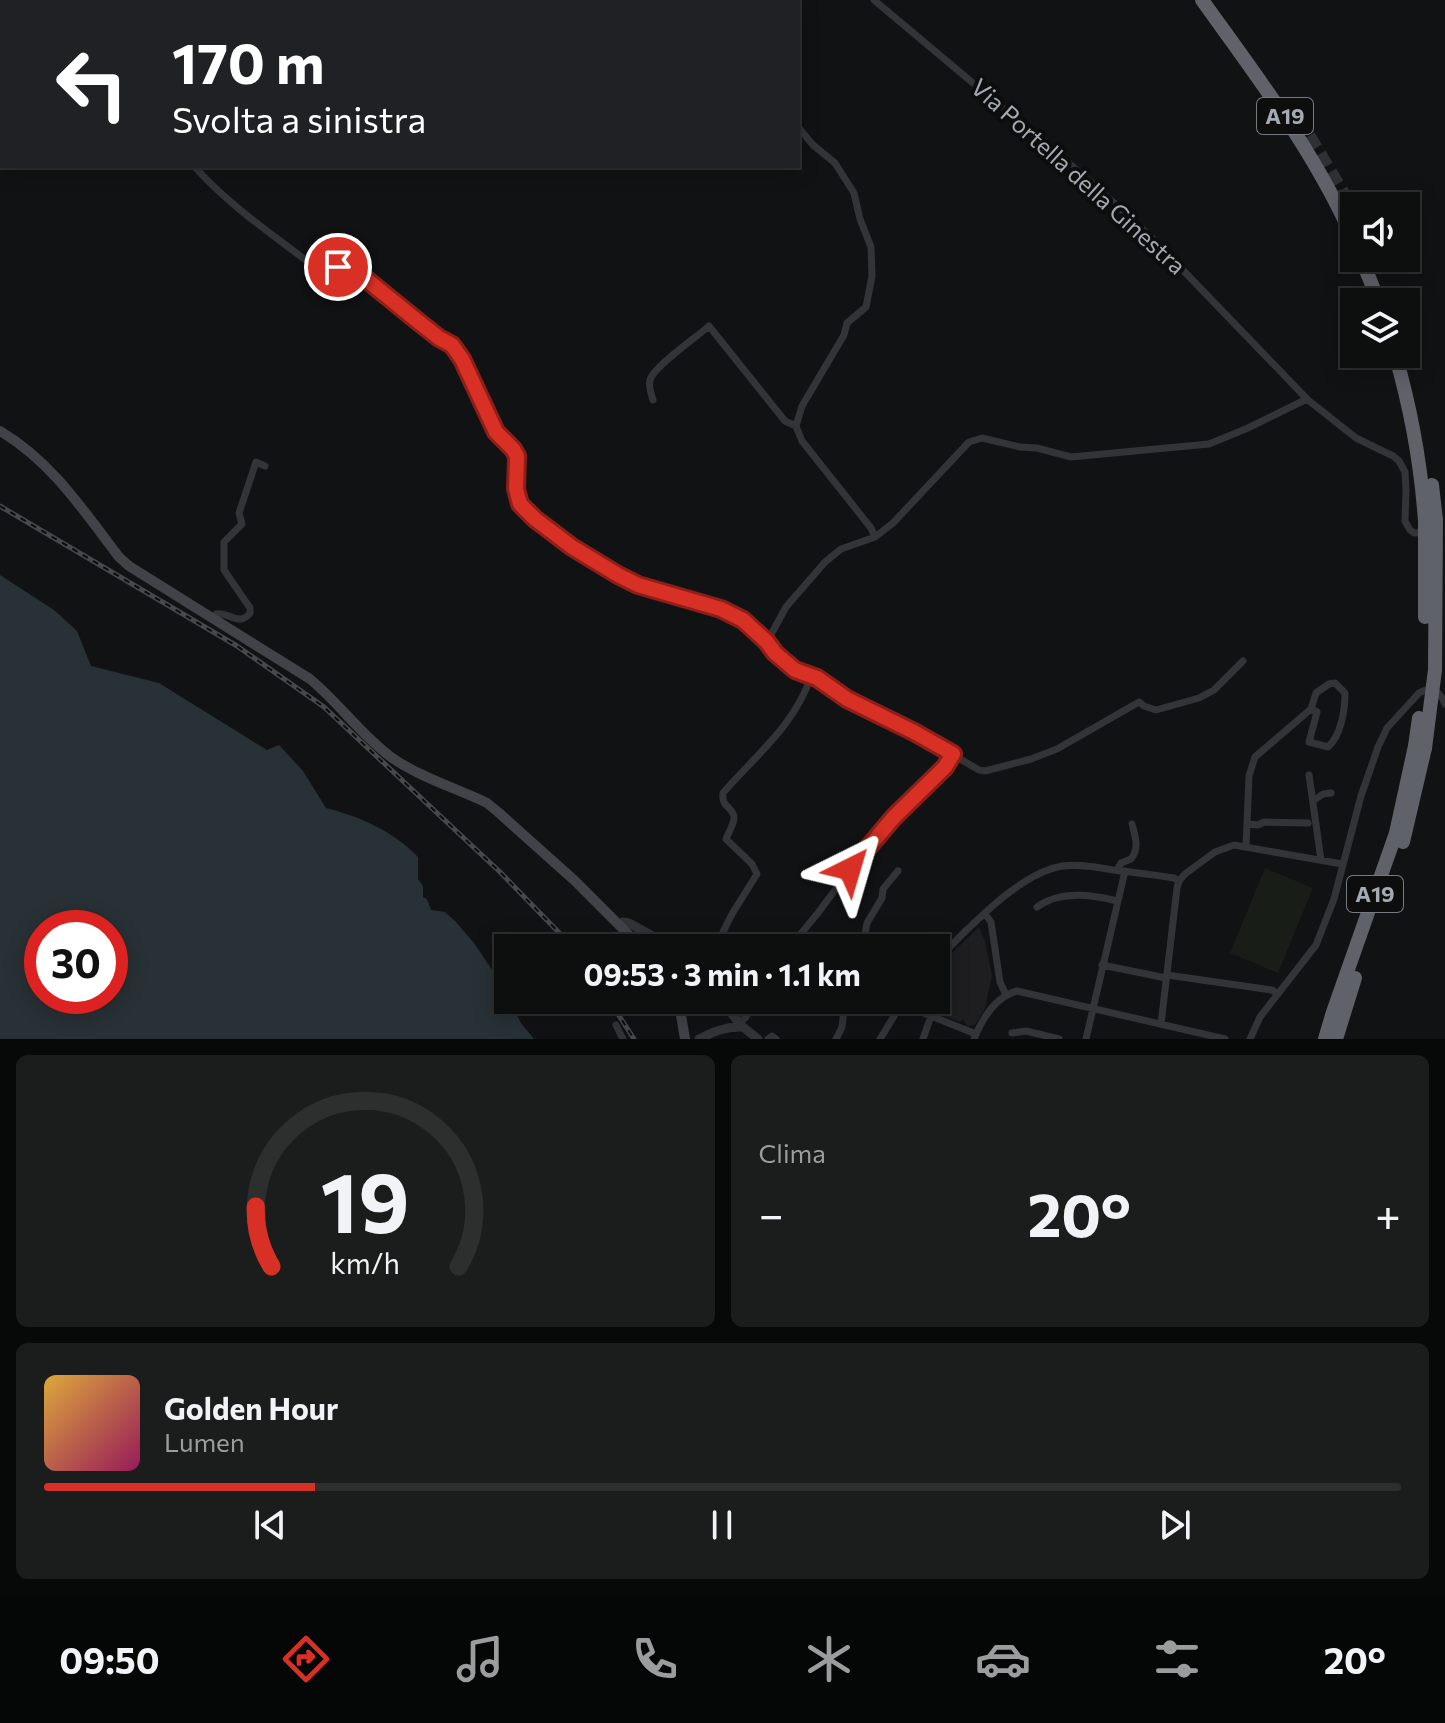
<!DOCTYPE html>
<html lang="it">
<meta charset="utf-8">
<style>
body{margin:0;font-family:Commissioner,sans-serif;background:#1b1c1c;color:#f1f3f6;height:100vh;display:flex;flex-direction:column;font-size:30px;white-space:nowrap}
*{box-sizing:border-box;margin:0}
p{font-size:26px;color:#9a9c9e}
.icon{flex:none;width:44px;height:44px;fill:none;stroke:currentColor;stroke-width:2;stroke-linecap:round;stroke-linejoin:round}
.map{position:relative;height:1039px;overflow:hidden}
.drawer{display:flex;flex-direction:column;gap:16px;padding:16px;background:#070808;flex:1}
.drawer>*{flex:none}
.top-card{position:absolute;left:0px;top:0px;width:800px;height:168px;box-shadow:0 4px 20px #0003,0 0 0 2px #2d2e2e;background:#202124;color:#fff;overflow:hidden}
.controls{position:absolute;left:1340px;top:192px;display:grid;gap:16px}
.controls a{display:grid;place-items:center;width:80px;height:80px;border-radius:0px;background:#0d0e0e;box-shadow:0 4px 20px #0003,0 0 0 2px #2d2e2e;font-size:40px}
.speed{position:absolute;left:24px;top:910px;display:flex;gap:16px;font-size:40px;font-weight:700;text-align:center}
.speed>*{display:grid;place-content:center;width:104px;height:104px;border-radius:50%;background:#0d0e0e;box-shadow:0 4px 20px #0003,0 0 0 2px #2d2e2e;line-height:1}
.speed .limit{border:12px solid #d22;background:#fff;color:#111}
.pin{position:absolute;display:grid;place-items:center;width:68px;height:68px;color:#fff;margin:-34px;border:4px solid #fff;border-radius:50%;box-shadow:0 2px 8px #0007}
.me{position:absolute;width:88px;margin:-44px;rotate:40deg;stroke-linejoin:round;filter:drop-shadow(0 0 6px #0008)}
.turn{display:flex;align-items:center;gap:28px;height:168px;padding:0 40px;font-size:36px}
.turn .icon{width:104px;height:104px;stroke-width:2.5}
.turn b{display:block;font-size:56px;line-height:68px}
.big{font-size:60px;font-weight:700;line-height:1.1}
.drawer .card{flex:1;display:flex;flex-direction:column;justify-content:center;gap:12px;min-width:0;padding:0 28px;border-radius:12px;background:#1b1c1c}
.drawer .dial{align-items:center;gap:0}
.dial svg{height:208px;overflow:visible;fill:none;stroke:#2d2e2e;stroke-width:7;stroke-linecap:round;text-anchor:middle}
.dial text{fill:#f1f3f6;stroke:none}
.song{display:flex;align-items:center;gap:24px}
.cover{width:96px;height:96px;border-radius:12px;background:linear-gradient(135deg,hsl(40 70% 55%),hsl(330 70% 35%))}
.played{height:8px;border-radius:4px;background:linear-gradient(90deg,#d93025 20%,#2d2e2e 20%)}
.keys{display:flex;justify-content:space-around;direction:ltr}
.heat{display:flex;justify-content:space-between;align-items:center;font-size:44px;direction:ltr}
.drawer .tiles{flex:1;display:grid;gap:16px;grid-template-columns:1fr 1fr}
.card:last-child{grid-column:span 2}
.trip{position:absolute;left:494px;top:934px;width:456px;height:80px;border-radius:0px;background:#0d0e0e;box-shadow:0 4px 20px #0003,0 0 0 2px #2d2e2e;font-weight:700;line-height:80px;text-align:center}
.dock{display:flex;height:128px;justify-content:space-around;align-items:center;background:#050606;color:#9a9c9e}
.dock .icon{width:56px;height:56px}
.dock .on{color:#d93025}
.dock b{font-size:36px;color:#f1f3f6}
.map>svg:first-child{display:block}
</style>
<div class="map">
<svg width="1445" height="1039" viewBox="0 0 1445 1039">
<rect width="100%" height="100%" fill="#111213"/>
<path fill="#1e1e20" d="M979,927l6,14 7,35 -7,32 -10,17 -6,1 -3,-1 -3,-6 -3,3 -16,-6v-2l-27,-8 -2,-6h21v-31l6,-6h5l2,-7z"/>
<path fill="#181d18" d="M1265,868l48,20 -35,85 -48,-20z"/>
<path fill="#283136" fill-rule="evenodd" d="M0,575l54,35 23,21 14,35 68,17 108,67 12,-5 24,26 23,37c35,9 67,23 92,49v22l5,7v11l4,2 4,11 14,2 10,9 19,22 25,37 22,43 13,16h-534zM42,928h68v68h-68z"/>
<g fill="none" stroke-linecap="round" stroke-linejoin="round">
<path stroke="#2e3033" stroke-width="14" stroke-dasharray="14 7" stroke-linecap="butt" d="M1298,118l47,79 9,21"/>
<path stroke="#333438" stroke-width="7" d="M874,0l217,182 61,56 156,162 48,38 37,18 6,5 6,11 1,18 -1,31 5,9 4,3 11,-1
M0,22l2,1
M194,166c36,41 84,72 127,106l9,1 11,-7 15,5 64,52 32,22 10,14 34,73 17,17 4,7 -1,33 4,15 6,7 37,30 55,34 40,17 75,22 10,6 12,10 20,23 20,17 22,8 30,21 67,33 65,38 6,1 46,-12 26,-10 82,-47 5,4 12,4 43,-12 15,-8 29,-29
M653,400c-2,-7 -5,-13 -3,-20 3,-13 47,-43 59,-54l76,95 11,5 6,15 69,87 4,9
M796,426l6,-20 42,-71 3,-12 19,-16 6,-31 -1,-29 -11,-28 -6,-26 -19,-30 -22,-18 -15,-18
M213,619l3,-5c13,-2 24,13 34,-1v-5l-26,-38v-28l18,-18 -3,-11 17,-51 9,4
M767,642l19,-35 39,-45 16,-13 34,-12 18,-14 76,-81 13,-4 38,9 17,1 34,9 138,-13 39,-16 59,-29
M1309,775l12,85
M1313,801l10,-7 8,-1
M1247,824l11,1 6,-3 44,1
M1246,847l3,-71 6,-19 56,-48 5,-16 13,-9 6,-1 10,10c0,17 -4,43 -17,54l-19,-5 8,-30 -6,-3
M1117,870l4,-7 10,-4c9,-11 4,-23 1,-35
M1037,907c23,-17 54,-13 80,-6
M985,914l6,8 9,60 6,13
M715,948l17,-34 25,-40 -5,-10 -26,-25c2,-6 8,-15 8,-21 0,-12 -13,-9 -11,-25 33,-38 72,-68 88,-117
M789,948l29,-35 45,-61 56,-61 26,-24 8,-13
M855,948l10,-14 2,-11 15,-25 1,-9 15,-18
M936,960c32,-30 83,-88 127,-94 17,-2 34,1 50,4 20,2 41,5 61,8l5,3
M1102,965l64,13
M1167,975l105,15 6,4
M901,1004l75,30
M740,1022l6,-5 10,-17
M1161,1024l16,-136 2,-7 6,-7 30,-22 19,-7 108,19
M616,1025l7,14
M1012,1033l14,-2 33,8
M768,1039l4,-3 4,3
M836,1039l6,-12 3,-27
M880,1039l24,-39
M923,1039l8,-23
M974,1039c8,-20 21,-42 43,-48l208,48
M1086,1039l39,-168
M1250,1039l10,-22 56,-72 18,-46 27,-103 17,-49 9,-19 32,-35c14,-8 21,-1 26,11"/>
<path stroke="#333438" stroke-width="9" d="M620,925l3,-3 6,1 45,25
M720,1000l23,27 15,12
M699,1039c14,-7 27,-13 44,-12"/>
<path stroke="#414348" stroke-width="10" d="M0,431c52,31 83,79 119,126l10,9 181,113c29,24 51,56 81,78 28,20 65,31 96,46l11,9 76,68 68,68
M677,1000l3,9 5,30"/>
<path stroke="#5f6269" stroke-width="14" d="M1202,0c55,77 114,153 152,241
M1361,258l18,44
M1395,354c16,55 26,111 30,167
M1432,485l4,35
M1403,842l22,-94
M1325,1039l8,-27 63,-179 19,-87
M1336,1039l19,-61"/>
<g stroke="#46484d" stroke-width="5">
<path id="rail" d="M0,506l237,140 87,61 176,165 74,76
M609,1000l25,39"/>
</g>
<use href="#rail" stroke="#0d0d0e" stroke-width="2" stroke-dasharray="6" stroke-linecap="butt"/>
<path stroke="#5f6269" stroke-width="14" d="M1425,617v-96
M1415,746l4,-28
M1425,748l10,-78 1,-150"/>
</g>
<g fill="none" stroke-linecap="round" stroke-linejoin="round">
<g stroke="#8d1f18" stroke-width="20">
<path id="route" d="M338,267l18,4 64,52 19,15 13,7 10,14 34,73 17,17 4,7 -1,33 4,15 15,15 37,28 46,28 20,10 83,24 22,11 24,22 8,11 20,17 22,8 30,21 67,33 39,22 -8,13 -51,50 -44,52"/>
</g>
<use href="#route" stroke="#d93025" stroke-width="14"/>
</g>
<g text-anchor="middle" stroke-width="8" stroke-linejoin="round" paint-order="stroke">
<g fill="#0d0d0e" stroke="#767b82" stroke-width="2">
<rect x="1257" y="98" width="56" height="36" rx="6"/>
<rect x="1347" y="876" width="56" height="36" rx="6"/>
</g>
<g font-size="22" font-weight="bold" fill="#a3aab3">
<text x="1285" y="124">A19</text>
<text x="1375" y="902">A19</text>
</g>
<g font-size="24" fill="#a3aab3" stroke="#0d0d0e">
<text transform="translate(1078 177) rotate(42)" y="8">Via Portella della Ginestra</text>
</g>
</g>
</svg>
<div class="controls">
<a><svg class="icon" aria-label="sound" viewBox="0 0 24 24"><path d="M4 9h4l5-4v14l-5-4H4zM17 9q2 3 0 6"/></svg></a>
<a><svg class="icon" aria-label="layers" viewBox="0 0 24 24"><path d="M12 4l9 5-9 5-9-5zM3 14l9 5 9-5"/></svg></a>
</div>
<div class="speed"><div class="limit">30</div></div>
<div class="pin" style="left:338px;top:267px;background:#d93025"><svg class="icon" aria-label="arrive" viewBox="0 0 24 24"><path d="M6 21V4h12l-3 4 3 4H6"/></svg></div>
<svg class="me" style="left:850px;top:869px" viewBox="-20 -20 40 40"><path d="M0-17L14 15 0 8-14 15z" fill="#d93025" stroke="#fff" stroke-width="4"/></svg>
<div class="trip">09:53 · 3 min · 1.1 km</div>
<div class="top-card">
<div class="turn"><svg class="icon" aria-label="left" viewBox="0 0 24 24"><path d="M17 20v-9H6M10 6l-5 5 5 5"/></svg><div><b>170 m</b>Svolta a sinistra</div></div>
</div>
</div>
<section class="drawer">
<div class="tiles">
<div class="card dial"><svg viewBox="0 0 100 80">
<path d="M14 69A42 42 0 1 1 86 69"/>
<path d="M14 69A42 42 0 0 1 8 46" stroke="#d93025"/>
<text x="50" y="56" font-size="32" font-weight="700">19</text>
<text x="50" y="72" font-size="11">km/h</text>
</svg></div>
<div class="card"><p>Clima</p>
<div class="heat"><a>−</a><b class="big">20°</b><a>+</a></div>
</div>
<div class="card">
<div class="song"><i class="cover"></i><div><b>Golden Hour</b><p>Lumen</p></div></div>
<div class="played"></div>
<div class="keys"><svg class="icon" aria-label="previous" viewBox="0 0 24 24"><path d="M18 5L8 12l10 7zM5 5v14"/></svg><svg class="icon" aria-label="pause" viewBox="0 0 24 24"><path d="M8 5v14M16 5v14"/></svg><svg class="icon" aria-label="next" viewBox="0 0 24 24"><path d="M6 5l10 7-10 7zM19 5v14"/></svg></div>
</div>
</div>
</section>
<nav class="dock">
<b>09:50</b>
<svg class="icon on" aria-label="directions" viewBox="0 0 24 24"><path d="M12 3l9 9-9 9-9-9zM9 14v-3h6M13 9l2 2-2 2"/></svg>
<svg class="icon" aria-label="music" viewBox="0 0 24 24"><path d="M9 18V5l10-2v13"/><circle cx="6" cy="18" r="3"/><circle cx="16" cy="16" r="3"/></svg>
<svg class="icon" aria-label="phone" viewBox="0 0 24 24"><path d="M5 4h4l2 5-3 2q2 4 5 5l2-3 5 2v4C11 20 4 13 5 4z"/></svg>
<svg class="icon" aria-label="climate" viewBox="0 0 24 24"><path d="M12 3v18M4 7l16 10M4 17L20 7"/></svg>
<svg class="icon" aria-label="car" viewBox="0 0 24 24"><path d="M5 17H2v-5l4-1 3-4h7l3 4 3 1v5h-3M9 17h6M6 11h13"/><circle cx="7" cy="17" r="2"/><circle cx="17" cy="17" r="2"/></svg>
<svg class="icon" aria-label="filters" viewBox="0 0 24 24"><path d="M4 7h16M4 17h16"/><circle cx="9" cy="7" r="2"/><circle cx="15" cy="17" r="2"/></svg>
<b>20°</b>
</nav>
